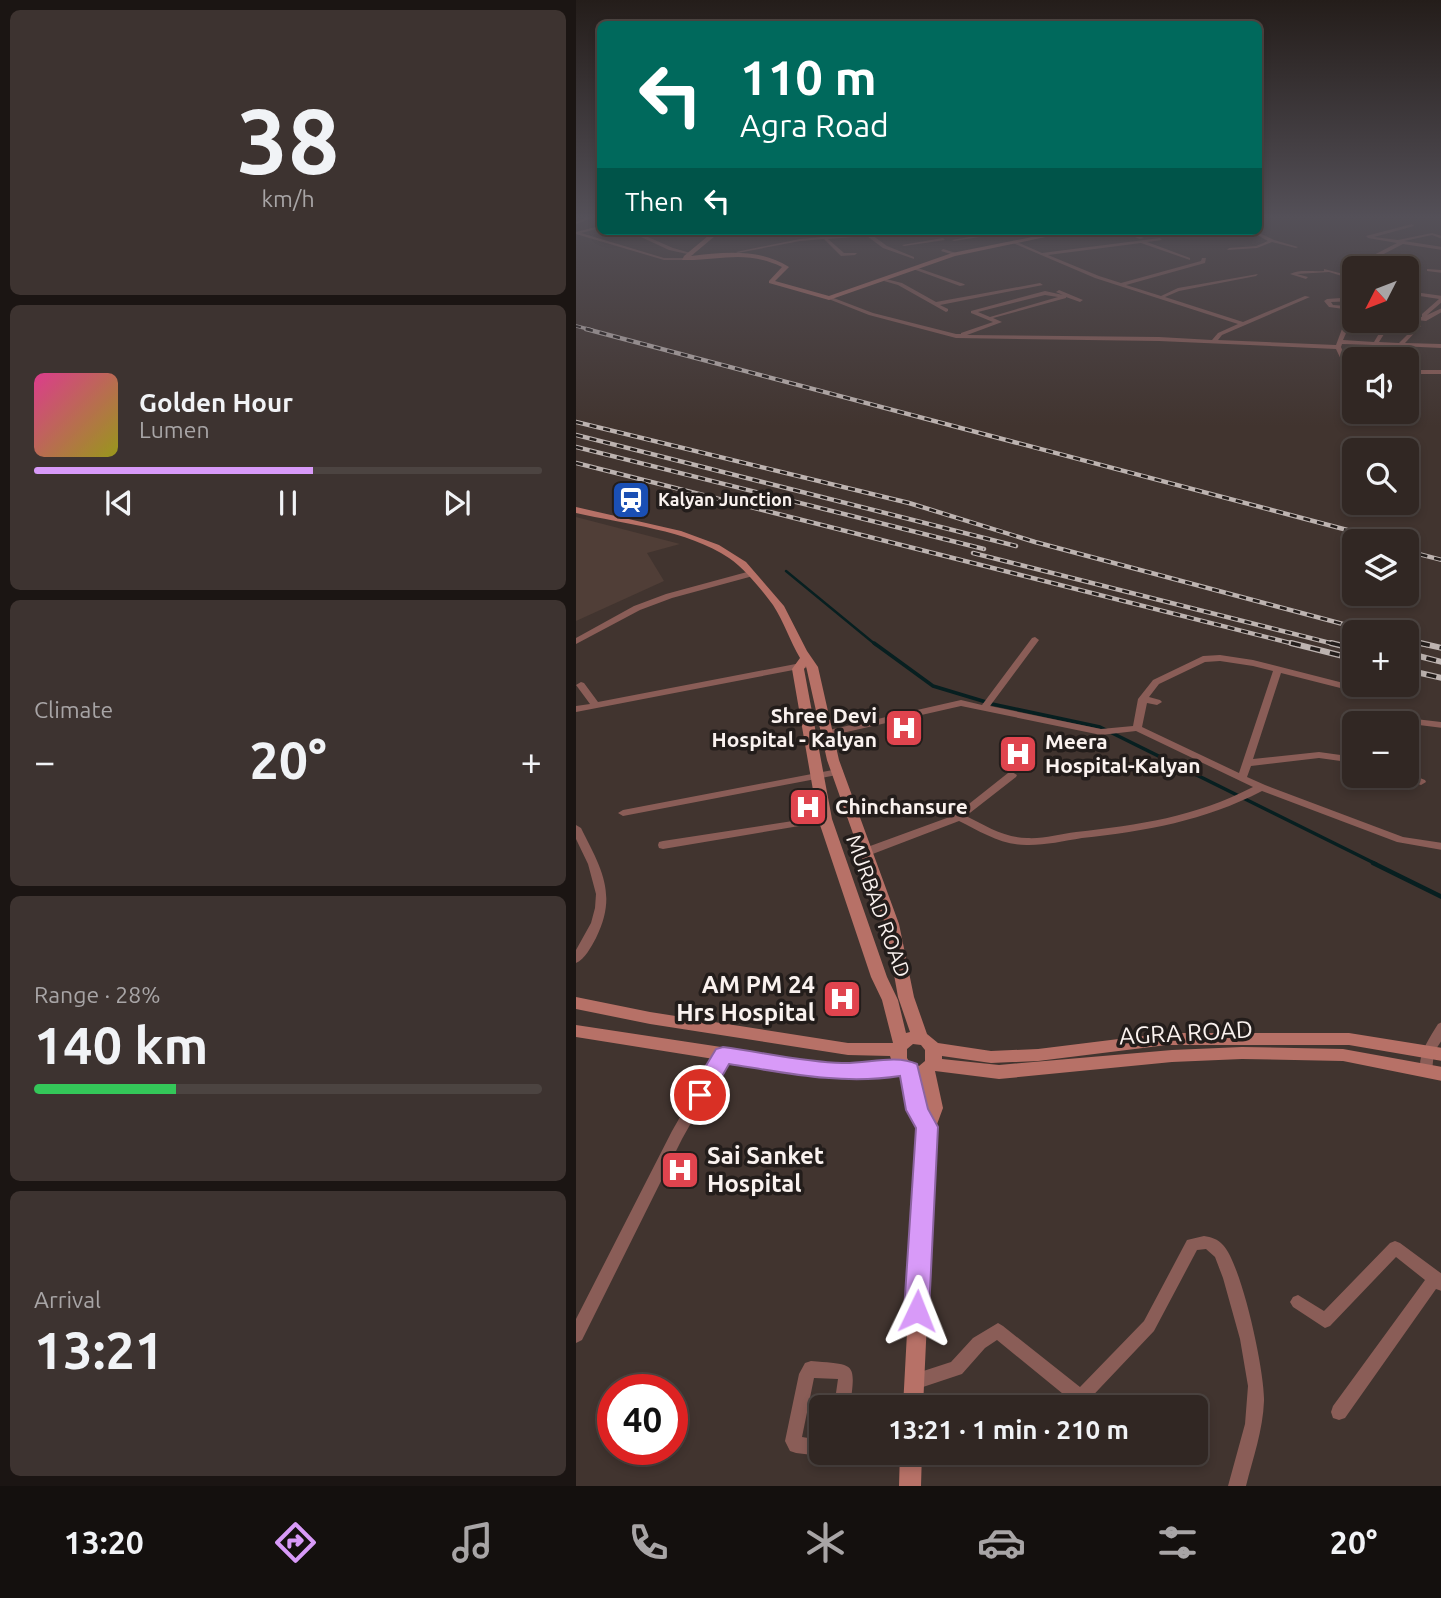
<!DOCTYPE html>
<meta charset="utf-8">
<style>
body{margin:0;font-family:Ubuntu,sans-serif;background:#3d3330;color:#f1f3f6;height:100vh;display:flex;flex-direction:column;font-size:26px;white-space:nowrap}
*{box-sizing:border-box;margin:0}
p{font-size:23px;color:#a8a5a6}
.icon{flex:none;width:38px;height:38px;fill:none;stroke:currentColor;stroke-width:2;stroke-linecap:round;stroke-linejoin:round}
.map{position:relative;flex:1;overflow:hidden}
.drawer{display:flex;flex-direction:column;gap:10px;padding:10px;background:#1b1513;width:576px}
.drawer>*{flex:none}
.hud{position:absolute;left:21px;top:21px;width:665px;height:214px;border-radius:10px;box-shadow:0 4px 10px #0003,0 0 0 2px #4c4441;background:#00695c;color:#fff;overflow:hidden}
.needle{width:46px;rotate:228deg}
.controls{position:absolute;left:766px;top:256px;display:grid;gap:14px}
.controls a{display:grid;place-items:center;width:77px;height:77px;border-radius:10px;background:#312723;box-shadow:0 4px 10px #0003,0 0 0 2px #4c4441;font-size:35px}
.speed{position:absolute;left:21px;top:1374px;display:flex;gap:14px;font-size:35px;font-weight:700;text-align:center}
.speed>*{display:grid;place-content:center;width:91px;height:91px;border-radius:50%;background:#312723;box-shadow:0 4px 10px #0003,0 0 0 2px #4c4441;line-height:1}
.speed .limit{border:10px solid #d22;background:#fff;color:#111}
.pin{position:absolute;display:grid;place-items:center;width:60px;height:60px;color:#fff;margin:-30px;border:4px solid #fff;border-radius:50%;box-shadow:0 2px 7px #0007}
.me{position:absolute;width:77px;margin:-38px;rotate:2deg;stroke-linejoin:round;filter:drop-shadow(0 0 5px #0008)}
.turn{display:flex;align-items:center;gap:24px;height:147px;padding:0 28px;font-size:32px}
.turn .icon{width:91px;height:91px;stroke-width:2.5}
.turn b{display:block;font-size:49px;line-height:60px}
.then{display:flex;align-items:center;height:66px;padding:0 28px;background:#0003;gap:14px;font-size:26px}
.big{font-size:52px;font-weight:700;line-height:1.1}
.drawer .tile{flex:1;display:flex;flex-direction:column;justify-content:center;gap:10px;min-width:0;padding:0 24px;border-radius:10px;background:#3d3330}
.drawer .dial{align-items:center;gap:0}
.dial b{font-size:91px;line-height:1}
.song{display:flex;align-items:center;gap:21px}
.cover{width:84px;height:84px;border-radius:10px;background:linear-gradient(135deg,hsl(330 70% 55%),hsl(60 70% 35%))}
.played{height:7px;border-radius:4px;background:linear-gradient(90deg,#d89af8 55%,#4c4441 55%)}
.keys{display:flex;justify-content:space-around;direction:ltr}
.heat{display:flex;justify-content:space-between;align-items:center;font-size:38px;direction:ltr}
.charge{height:10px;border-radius:5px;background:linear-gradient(90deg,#34c759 28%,#4c4441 0)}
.trip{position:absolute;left:233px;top:1395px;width:399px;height:70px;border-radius:10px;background:#312723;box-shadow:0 4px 10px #0003,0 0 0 2px #4c4441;font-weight:700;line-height:70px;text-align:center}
.tabs{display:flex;height:112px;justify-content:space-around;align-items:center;background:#14100e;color:#a8a5a6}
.tabs .icon{width:49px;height:49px}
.tabs .selected{color:#d89af8}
.tabs b{font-size:32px;color:#f1f3f6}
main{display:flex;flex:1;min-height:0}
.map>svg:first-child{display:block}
</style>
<main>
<section class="drawer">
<div class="tile dial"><b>38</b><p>km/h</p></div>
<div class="tile">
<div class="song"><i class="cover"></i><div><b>Golden Hour</b><p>Lumen</p></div></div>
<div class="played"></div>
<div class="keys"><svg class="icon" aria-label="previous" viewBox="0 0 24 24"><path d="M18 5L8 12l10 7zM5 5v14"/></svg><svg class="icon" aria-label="pause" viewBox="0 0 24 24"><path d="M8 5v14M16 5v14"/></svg><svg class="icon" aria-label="next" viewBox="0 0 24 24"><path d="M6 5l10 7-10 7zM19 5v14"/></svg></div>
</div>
<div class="tile"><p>Climate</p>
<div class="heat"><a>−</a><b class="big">20°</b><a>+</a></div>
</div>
<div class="tile"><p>Range · 28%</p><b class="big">140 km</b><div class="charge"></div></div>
<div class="tile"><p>Arrival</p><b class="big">13:21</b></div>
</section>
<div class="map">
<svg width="866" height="1486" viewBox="0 0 866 1486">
<rect width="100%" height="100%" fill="#41342f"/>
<path fill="#503e37" d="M0,517l104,27 -33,9 17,28 -88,40z"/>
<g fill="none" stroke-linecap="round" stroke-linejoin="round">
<path stroke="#071f20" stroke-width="2.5" d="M210,571l90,74"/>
<path stroke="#071f20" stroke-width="3.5" d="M298,643l59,43 53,16
M416,704l108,23 276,137"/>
<path stroke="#071f20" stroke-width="4.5" d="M797,863l69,34"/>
<path fill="#8a5d57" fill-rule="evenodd" d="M9,218h7l-16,6v-2z
M836,224l2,2 -40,11 24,3 34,-7 10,3v3l-10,-4 -28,6 38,6v3l-39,-6 -31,16h-4v-2l29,-15 -29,-5 -2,-2z
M24,226v2l-19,5 83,25h20l2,1 -2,1h-20l-88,-26v-2z
M52,231h6l39,17 21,6 -2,1 -23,-5z
M316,231h18l-38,4 15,11 27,11v2l-31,-11 -16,-12 -39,3 16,14h13l-2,2 -14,1 -17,-17 -24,2 -62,12 -2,-1 64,-13z
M544,231h6l18,7 -4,1z
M674,231h5l19,9 24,7 -2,1 -24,-6 -15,6 -30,2 2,-2 27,-2 12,-5z
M421,232l2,2 -45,7 -2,-1z
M125,233l16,1 -2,1h-16z
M367,238l2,2 -41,6 -2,-1z
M584,238l2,2 -15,2 43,16v2l-49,-17 -93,12 51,21 22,7 80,-22 1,-3h4l-1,5 -79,22 35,11 17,-8 80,-14 -2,2 -77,15 -14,6 78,25 62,-26 5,1 -88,38 -4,5 118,5 12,-32 7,-4v4l-12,27 31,2 13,-22h6l-14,22 20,1 19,-19 3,2 -16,17 37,1v4l-64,-3 7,14h-6l-6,-14 -31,-1 -1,3 8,19 6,2v4l-10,-4 -9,-19 -177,-8 -203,-3 -87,-23 -43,-17 5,-1 42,16 83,21h5v-1l32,-11 -22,-9v-2l74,-20 18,4 -7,-3 3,-2 24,10 -3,2 -14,-5v1l-73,20 9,4 -35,13 192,2 53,3 6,-7 20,-9 -143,-46 -82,-35 4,-1 25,11zM469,295l13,2 -68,20 -12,-5z
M367,249l13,4v1l-2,1 -13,-4z
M339,267l49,17 1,1 -5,1 -47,-17z
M748,269l31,8v3l-26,-8 -32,2 11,3 -2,2 -16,-5c10,-5 22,-2 34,-3z
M851,269l15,1v3l-15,-2z
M310,279l16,4 34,19 104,-19 3,2 -103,20 8,4v2l-2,1 -48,-27 -14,-4z
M831,291l35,5v6l-15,13 15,-7v4l-16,9 -19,-2v-4l15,2v-3l17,-15 -32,-5z
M779,297v4l-24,1 2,3 13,1 1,1 -3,2 -15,-2 -5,-6 3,-2z
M831,370h35v4h-35z
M171,572h3l4,2 -1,2 -81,22 -32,12 -64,34v-6l58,-32 32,-12z
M459,637l4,3 -49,66 111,23 32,-3 5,-27 15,-19 50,-24 17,-1 33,5 114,29 2,2 -5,3 -83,-21 -28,86 66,-7 36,5v6l-36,-5 -68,8 -4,11 18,8 138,52 39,6v7l-45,-8 -135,-51c-58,30 -116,40 -180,47 -18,3 -36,7 -53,7 -26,1 -48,-13 -70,-24l-89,34h-8l-1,-3 1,-3 93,-34 53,-42 4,-1 5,3 -1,2 -50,39c20,10 39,22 61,22 16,1 33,-4 49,-6 63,-7 119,-15 177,-45l-117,-56 -35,4 -140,-29 -132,30 -5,-3 5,-3 132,-30 21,5 50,-67zM644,661l33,5 20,5 -34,102 -97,-46 5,-24 10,2 5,-3 -2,-2 -11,-3 10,-13 46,-22z
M230,662l3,1 1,2 -1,2 -233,45v-6l14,-2 -14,-19 5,-3 3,1 14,19z
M814,716l52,6v6l-55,-7 -2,-2z
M262,769l4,1 1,2 -1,2 -219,42 -5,-3 5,-3z
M831,773l18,7 1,2 -5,3 -22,-8 -1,-2h9z
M249,816l5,3 -1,2 -166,28 -4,-1 -1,-3 1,-3 4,-1z
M0,825l5,3c20,40 37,66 15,110 -5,9 -11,21 -20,25v-13l15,-27 4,-15 1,-14 -8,-30 -12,-25z
M866,1022v18l-8,12 -2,19 -1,4 -5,1 -5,-1c-5,-19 8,-36 17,-51z
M147,1050l5,1 1,4 -47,84 -100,201 -6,3v-24l96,-188 46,-80z
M628,1236c7,1 14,3 19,9 19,20 42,128 41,156 -1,29 -11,57 -18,85h-18l17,-62 3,-38 -8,-47 -17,-61 -8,-21 -9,-8 -9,1 -43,81 -72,76h-19l5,-9 -71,-58 -12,8 -23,26 -48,16 -6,-2 -2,-6 2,-6 43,-14 22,-24 25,-15 5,3 77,61 64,-66 43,-81z
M819,1241l5,2 42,31v17l-6,-2 -91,129 -6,2 -6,-2 -2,-6 2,-6 92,-126 -29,-23 -66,69 -5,2 -32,-21 -3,-5 3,-5 5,-2 26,16 66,-68z
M235,1361c45,4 45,0 39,46h-16l4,-28 -24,-1 -12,59 19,3v12h6l-6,4 -25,-3 -6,-2 -5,-10 14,-67 6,-11z"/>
<path fill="#b77167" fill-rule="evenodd" d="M138,231h7l-30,25c32,-4 69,-8 98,11l-14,14 54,15 123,-43 110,-22h12l-119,25 -126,44 -60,-17v-2l13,-14c-39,-18 -61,-6 -100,-7l2,-4z
M0,507l105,24 38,14 27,17 38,44 23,45 11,16 21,93 60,164 15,73 13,37 11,9 53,8 47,-2 129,-16h182l93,15v13l-93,-16h-182l-129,16 -47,2 -49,-7v3l57,6 173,-15 70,-3 101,2 99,18v14l-99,-20 -101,-2 -70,3 -173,17 -64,-8 8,37 -7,19 -13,280h-20l15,-279 -9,-18 -6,-34 -3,-2 -32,5h-29l-263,-42v-12l263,40h29l24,-3 -2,-6 -42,-1 -198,-31 -74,-15v-12l74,15 198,31h45l-11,-43 -11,-23 -53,-158 -26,-150 8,-11c-10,-17 -16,-36 -27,-53 -12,-16 -27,-35 -44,-47 -41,-28 -105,-34 -153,-45zM230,666l21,94 58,164 13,73 12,35 -4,1 -8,-33 -11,-23 -55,-158 -28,-150zM337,1044l8,1 4,5v11l-6,5 -9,-3 -3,-5v-9zM344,1079l7,29 -1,2 -1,-1z
M324,1452h22l-1,34h-22z"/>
<g stroke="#bdb3b0" stroke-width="3.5">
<path id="rail-far2" d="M0,326l16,4"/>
</g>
<g stroke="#bdb3b0" stroke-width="4.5">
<path id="rail-far1" d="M10,329l803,212
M0,422l333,81 126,39 338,90
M0,435l440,111
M0,447l408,102
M0,463l722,182
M831,551l35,9
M397,553l365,92
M831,640l20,5"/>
</g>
<g stroke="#bdb3b0" stroke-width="6">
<path id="rail" d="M715,643l64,16
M755,643l12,3
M844,643l22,5
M831,653l35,9
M831,670l35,8"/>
</g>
<use href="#rail-far2" stroke="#231d1b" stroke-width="2" stroke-dasharray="5" stroke-linecap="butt"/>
<use href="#rail-far1" stroke="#231d1b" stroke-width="2.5" stroke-dasharray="7" stroke-linecap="butt"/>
<use href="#rail" stroke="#231d1b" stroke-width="3.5" stroke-dasharray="10" stroke-linecap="butt"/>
</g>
<linearGradient id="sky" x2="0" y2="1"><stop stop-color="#241d1a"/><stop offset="0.51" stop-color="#545058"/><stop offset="1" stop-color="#545058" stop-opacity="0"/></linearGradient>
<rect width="866" height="426" fill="url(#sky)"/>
<path fill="#d89af8" stroke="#8c64a1" stroke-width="2" d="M147,1047c39,5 80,15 119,16 25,1 53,-9 75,1l11,45 10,18 -9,184 -3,8 -9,4 -9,-4 -4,-8 12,-183 -10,-18 -6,-34c-58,9 -114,-3 -171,-12l-21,37 -8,3 -8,-3 -3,-6 3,-6 24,-40z"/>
<defs>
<g id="station-square" transform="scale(2.0125)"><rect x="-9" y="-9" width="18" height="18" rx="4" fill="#1a4fb4" stroke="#231d1b"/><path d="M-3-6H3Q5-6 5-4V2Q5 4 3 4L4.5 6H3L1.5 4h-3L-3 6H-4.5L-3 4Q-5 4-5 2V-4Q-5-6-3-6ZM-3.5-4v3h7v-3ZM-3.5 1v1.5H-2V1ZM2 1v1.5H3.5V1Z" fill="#fff"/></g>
<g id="hospital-square" transform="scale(2.0125)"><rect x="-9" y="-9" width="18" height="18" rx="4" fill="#e0444e" stroke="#231d1b"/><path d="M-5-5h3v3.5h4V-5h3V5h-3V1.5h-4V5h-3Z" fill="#fff"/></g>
</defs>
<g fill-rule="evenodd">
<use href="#station-square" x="55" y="500"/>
<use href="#hospital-square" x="328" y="728"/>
<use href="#hospital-square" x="442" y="754"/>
<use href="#hospital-square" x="232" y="807"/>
<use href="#hospital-square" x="266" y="999"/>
<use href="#hospital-square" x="104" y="1170"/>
</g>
<g text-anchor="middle" stroke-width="7" stroke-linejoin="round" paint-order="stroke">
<g font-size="18" font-weight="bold" fill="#faf2ef" stroke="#231d1b" text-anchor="start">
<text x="82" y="506">Kalyan Junction</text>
</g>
<g font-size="21" font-weight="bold" fill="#faf2ef" stroke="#231d1b" text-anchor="start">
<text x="301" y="723" text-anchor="end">Shree Devi<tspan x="301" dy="24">Hospital - Kalyan</tspan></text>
<text x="469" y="749">Meera<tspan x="469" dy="24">Hospital-Kalyan</tspan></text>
<text x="259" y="814">Chinchansure</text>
</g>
<g font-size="21" fill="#faf2ef" stroke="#231d1b">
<text transform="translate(302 906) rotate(70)" y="7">MURBAD ROAD</text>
</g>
<g font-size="24" font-weight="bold" fill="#faf2ef" stroke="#231d1b" text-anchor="end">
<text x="239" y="993">AM PM 24<tspan x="239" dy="28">Hrs Hospital</tspan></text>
<text x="131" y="1164" text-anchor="start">Sai Sanket<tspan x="131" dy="28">Hospital</tspan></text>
</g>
<g font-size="24" fill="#faf2ef" stroke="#231d1b">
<text transform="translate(610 1033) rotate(-3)" y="8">AGRA ROAD</text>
</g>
</g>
</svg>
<div class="controls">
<a><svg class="needle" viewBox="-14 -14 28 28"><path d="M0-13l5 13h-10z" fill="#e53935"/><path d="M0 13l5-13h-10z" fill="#a8a5a6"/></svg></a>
<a><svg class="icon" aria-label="sound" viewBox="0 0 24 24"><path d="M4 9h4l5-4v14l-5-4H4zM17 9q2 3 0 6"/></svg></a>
<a><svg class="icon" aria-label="search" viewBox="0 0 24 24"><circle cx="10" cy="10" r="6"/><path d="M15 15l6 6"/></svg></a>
<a><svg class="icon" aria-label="layers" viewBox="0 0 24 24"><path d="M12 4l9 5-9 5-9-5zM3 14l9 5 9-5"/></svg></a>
<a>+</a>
<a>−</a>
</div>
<div class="speed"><div class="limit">40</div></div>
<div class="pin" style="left:124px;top:1095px;background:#d93025"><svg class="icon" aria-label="arrive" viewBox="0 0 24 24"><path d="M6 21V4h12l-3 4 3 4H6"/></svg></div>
<svg class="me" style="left:341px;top:1311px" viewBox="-20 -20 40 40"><path d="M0-17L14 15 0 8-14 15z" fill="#d89af8" stroke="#fff" stroke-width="4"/></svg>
<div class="trip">13:21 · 1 min · 210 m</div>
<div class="hud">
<div class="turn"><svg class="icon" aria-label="left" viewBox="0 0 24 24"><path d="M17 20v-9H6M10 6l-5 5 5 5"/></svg><div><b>110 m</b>Agra Road</div></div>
<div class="then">Then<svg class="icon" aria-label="left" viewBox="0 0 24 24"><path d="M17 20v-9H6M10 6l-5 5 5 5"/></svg></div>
</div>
</div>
</main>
<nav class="tabs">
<b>13:20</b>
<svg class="icon selected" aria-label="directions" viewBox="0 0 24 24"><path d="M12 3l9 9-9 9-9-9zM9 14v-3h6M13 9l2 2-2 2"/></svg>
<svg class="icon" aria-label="music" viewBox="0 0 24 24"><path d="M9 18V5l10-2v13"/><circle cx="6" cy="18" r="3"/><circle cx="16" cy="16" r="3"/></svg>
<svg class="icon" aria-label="phone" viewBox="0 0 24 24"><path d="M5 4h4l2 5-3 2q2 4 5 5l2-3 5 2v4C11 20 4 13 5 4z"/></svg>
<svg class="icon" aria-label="climate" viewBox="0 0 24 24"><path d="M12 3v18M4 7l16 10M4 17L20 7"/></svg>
<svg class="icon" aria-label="car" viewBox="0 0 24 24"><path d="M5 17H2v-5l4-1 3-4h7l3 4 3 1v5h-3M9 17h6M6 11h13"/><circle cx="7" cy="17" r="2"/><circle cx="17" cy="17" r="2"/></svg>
<svg class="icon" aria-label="filters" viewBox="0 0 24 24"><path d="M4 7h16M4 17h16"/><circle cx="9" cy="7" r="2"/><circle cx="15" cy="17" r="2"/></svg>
<b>20°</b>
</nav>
